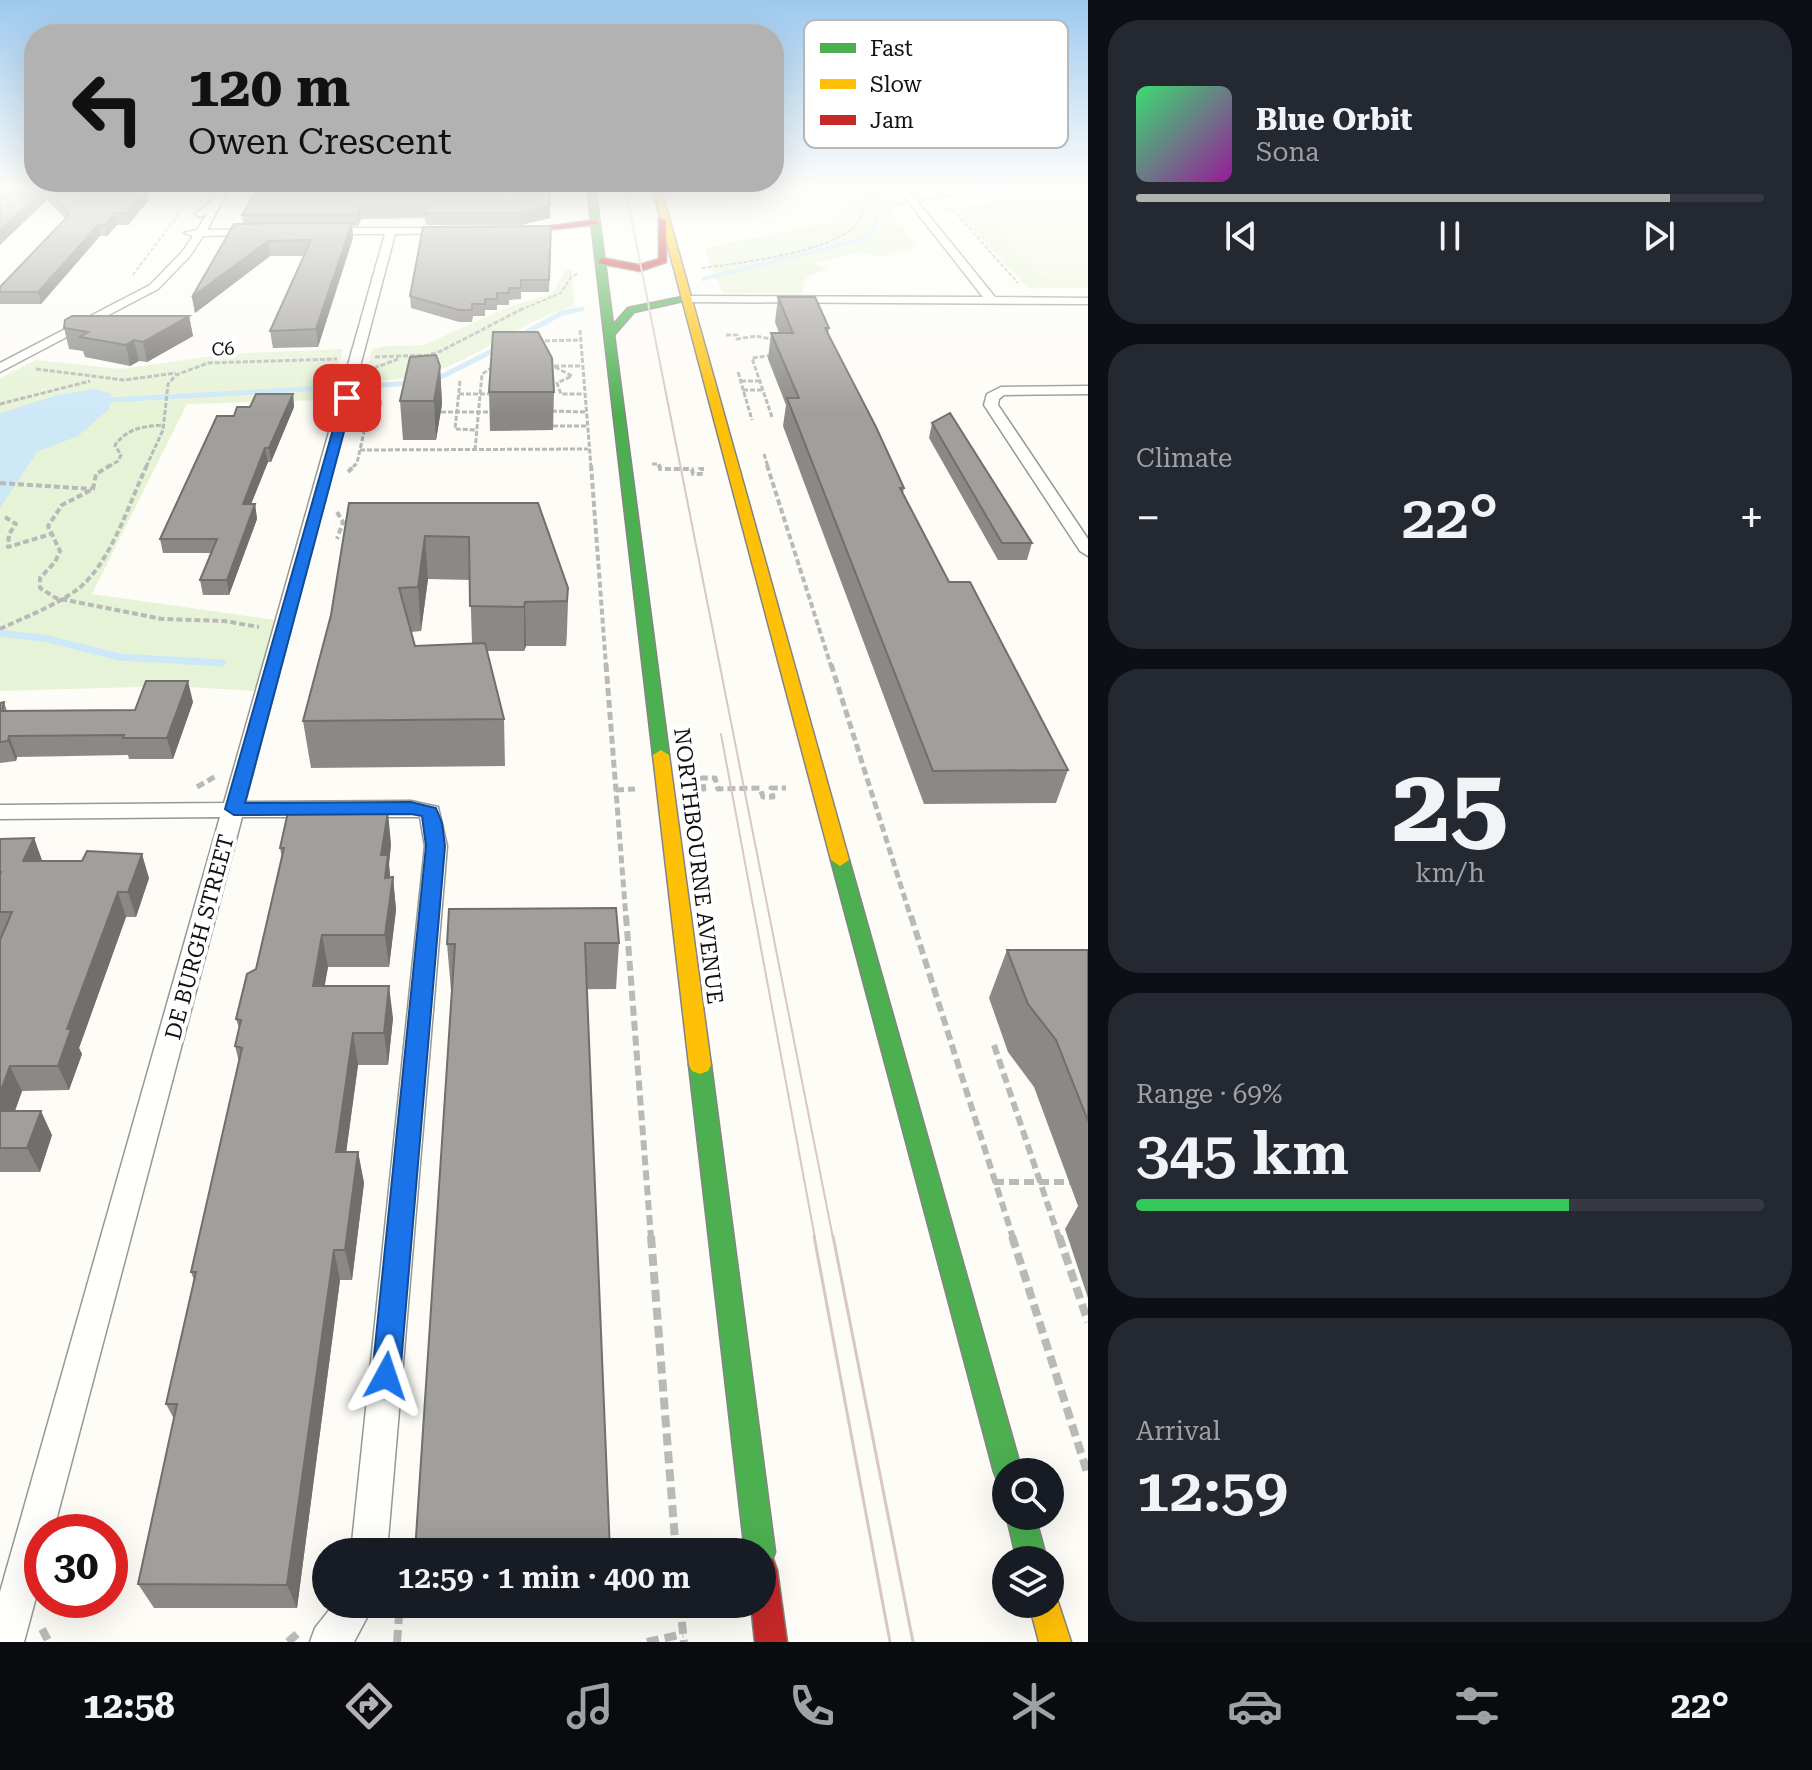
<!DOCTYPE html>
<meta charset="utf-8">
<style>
body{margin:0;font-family:"Roboto Serif",serif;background:#242831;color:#f1f3f6;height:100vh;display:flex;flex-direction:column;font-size:30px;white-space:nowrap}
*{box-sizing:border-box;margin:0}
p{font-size:26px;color:#9ea1a6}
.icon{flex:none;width:44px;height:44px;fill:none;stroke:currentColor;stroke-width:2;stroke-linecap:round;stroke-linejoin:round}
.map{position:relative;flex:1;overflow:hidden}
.details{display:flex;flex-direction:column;gap:20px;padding:20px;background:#0d0f14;width:724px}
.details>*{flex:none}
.top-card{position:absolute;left:24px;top:24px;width:760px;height:168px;border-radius:32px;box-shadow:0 8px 32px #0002;background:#b2b2b3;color:#111;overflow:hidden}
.controls{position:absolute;left:992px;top:1458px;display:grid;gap:16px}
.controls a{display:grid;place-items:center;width:72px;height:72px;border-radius:50%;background:#171b24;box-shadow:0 8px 32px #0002;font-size:40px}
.speed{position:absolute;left:24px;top:1514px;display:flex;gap:16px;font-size:40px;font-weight:700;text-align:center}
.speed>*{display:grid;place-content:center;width:104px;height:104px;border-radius:50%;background:#171b24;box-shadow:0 8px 32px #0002;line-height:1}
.speed .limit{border:12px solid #d22;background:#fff;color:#111}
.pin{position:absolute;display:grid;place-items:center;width:68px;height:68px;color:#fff;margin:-34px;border-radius:16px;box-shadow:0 4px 12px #0006}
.me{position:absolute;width:88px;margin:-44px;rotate:5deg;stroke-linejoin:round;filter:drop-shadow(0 0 6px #0008)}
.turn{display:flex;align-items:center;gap:28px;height:168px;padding:0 32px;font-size:36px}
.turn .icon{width:104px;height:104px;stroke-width:2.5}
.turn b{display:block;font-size:56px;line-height:68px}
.big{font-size:60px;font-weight:600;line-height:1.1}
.details .card{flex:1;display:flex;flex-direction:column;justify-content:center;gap:12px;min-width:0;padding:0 28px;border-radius:32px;background:#242831}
.details .dial{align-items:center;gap:0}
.dial b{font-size:104px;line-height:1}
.song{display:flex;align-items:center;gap:24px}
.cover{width:96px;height:96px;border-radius:12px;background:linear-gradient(135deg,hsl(140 70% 55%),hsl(300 70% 35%))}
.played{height:8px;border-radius:4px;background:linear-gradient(90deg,#b2b2b3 85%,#363941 85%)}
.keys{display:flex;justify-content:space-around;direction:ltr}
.heat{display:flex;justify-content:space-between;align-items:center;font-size:44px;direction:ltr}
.charge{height:12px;border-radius:6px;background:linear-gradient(90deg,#34c759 69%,#363941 0)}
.trip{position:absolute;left:312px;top:1538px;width:464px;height:80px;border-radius:40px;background:#171b24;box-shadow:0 8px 32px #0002;font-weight:600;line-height:80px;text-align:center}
.tabs{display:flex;height:128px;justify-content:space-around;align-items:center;background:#090b0e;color:#9ea1a6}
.tabs .icon{width:56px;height:56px}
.tabs .on{color:#b2b2b3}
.tabs b{font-size:36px;color:#f1f3f6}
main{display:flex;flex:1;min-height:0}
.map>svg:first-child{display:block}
</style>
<main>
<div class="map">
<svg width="1088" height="1642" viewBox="0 0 1088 1642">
<rect width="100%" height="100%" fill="#fdfcf7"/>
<path fill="#e7f3d7" d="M875,188l41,59 -40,10 -14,-5 -48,11 14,7c-16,4 -27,5 -25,23h-81l-18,-45 128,-26 22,-26z
M1078,190h10v98h-60l-75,-80z
M566,270h6l2,36c-44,12 -81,41 -123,59 -28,12 -56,15 -86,17l7,-33 15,-3 37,-1 84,-38 43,-13z
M343,349l-15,51 -141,4 -95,190 183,26 -20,71 -83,-5 -172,5v-313l36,-18 85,9 105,-15z"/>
<path fill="#f0f6e1" d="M1085,213l3,3v63h-43l-63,-65z"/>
<path fill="#cde8f7" d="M96,389l15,5 -1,14 -32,28 -41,16 -37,56v-95l58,-18z"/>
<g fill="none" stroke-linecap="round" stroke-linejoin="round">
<path stroke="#cde8f7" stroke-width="4" d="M703,279l157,-39 12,-7 7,-21 15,-8 122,-18
M576,310l6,-1"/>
<path stroke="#cde8f7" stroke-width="5" d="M516,338l46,-25 20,-4
M430,379l13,-3 57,-29
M110,400l306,-17"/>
<path stroke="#cde8f7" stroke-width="7" d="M0,633l48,6 71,18 103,6"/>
<g stroke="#979795" stroke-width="3">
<path id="street" d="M221,186h9l-23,44 52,-1 4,1v4l-60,2 -13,20 -32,33 -158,83v-9l150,-78 32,-33 11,-16 -9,-3 13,-3 10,-16 -7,3 -5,-3 13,-10z
M896,186h9l90,111 93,1v6l-401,-2 -6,-3 6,-3 296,1z
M451,228l4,1v4l-60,1 -150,568 166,-1 27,6 9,39 -60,706h-36l74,-706 -5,-29h-178l-189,715h-11v43l-18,67h-24v-50l220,-775 -220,2v-14l224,-2 161,-569h-59l-5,-3 5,-3z
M1088,386v8l-84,1 -5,4 -1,6 90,134v17l-8,-5 -96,-146 3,-11 14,-7z
M334,1604h40l-20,38h-44l5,-14z"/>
</g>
<g stroke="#858482" stroke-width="3">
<path id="fast" d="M587,186h8l18,139 15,-17 59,-12 5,3 -58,13 -20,23 55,420 -8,5 -8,-5z
M840,854l9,6 173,612h-16v14l-8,-4 -4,-10 -163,-612z
M700,1056l8,3 3,6 64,487 -4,11 -9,3v-14h-17l-56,-487 3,-6z
M1006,1514l29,2 12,44h-30z"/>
</g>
<g stroke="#858482" stroke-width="3">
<path id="slow" d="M652,186h8l189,674 -9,6 -9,-6z
M661,750l8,5 42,310 -3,6 -8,3 -8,-3 -3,-6 -36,-310z
M1050,1591l5,2 16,49h-32l-10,-38h21z"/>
</g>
<g stroke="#858482" stroke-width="3">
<path id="jam" d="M659,218l7,2v42l-26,9 -42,-8 3,-5 38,7 20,-6z
M596,220l3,4 -72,8 -4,-2z
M762,1555l11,4 4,11 10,72h-32l-4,-38h11z"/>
</g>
<path stroke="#b9b9b8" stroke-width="2" stroke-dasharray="4 2" stroke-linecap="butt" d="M926,192l9,-3 -4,-3
M190,198l9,-12
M941,207l13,4 64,72
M702,268c38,-5 122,-15 151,-40 9,-8 12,-22 17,-33l15,-4
M133,275l47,-63
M520,310l41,-17 10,-16 6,-3"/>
<path stroke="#b9b9b8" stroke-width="3" stroke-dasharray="5 2" stroke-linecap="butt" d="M580,330l11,137
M726,335h11v4l19,-3 20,4
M538,341l43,-1
M375,357l53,-2 13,-4 83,-43
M547,366h35
M555,367l17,9 -15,7 4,11h23
M374,368l24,-9
M36,369l88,11 52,-7
M738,372l14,48
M460,381l-5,48 22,1
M741,381h19
M743,390h19
M459,394h33
M0,404l90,-23
M369,411l11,-3 1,-10
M552,411l33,1
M441,412h50
M772,417l-20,-59 23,-3
M553,426h33
M360,450l228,-1
M475,450l7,-76 11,-7
M764,454l4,13
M652,464h7l1,3
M108,467l10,-6 3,-6 -6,-10c12,-17 30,-19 49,-20
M146,467l17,-37 5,-46 8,-9 32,-12 129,-4
M353,467l4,-4 13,-58 -4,-4"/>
<path stroke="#b9b9b8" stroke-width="4" stroke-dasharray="6 3" stroke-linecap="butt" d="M111,465l-15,9 -3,15 -31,16 -14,21 12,25 -5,11 -15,16v10l16,10 106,21 62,2 35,6
M591,465l15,201
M659,465l1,4h32l1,5h8l-1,-5h4
M767,465l64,201
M348,472l7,-7
M0,483l92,6
M337,512l6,10 -6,17
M5,517l11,7 -7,10 -1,13 43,-13
M0,629c25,-12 55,-23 78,-40 33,-26 51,-86 69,-124"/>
<path stroke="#b9b9b8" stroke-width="5" stroke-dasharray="8 4" stroke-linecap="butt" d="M606,664l20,254
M831,664l80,254
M197,787l19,-11
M701,789h3l-2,-11h13l3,11 42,-1 3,9h10l-2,-9h15
M616,790l19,-1"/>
<path stroke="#b9b9b8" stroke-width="6" stroke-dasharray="10 5" stroke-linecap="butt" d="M626,916l25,322
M911,916l102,322
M994,1045l65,193
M994,1182h94"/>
<path stroke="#b9b9b8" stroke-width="8" stroke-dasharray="12 6" stroke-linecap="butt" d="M651,1236l25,316
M1012,1236l76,239
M1059,1236l29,86
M680,1604l4,38
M42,1629l7,13
M288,1642l9,-8
M397,1642l3,-38
M647,1642l36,-8"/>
<use href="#street" fill="#fffffe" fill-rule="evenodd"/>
<use href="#fast" fill="#4caf50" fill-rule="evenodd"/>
<use href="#slow" fill="#ffc107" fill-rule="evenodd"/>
<use href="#jam" fill="#c62828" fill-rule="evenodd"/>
<path stroke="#d9c6c7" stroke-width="2" d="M625,186l208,1052
M721,734l94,504"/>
<path stroke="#d9c6c7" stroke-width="3" d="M814,1236l76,406
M833,1236l80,406"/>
</g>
<path fill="#8a8986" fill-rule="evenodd" d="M38,186h67l-3,3 47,11 -21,25h-11l-10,11h-7l-59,68h-41v-17l66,-68 -19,-19z
M549,186l1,32 -30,7h-94l-1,-7 -64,1 -3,7h-6l1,12 -35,109 -45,1 -3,-17 34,-75h-34l-75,57 -3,-16 51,-73 -1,-9z
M704,186h102v3l-101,1z
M551,226l-2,66h-28v7l-12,1v5h-12v5h-12v6h-12l-1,6h-13l-48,-14 -1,-12z
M778,297l51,31 -1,7 76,153 -1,5 46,89 119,188 -12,33 -132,1 -141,-378 3,-21 -18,-46 3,-26h8l-4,-11z
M189,316l4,20 -46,26 -8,-1 -9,5 -45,-9 -2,-6 -14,-2 -5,-21z
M440,366l2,38 -6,36h-33l-3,-39z
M489,392h65l-1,38 -63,1z
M293,394l1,13 -23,55h-3l-17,42h4l2,15 -28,76h-26l-3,-15 11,-27h-48l-3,-14 74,-123 16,-9z
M932,423l100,120 -5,17h-29l-69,-122z
M349,503h189l30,85 -2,58h-40l-2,5h-37l17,68 1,47 -194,2 -8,-47 28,-106zM428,579l42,1 2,64 -57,2 -4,-14 10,-1z
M4,702l3,9 128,-1 58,-8 -20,57h-44l-1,-4 -111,2 -1,4 -16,2v-60z
M34,838l8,23 107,17 -13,39h-10l-47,131 3,6 -13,36 -47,1 -7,20 37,24 -12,37h-40v-232l1,-3h-1v-98z
M391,844l-2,20 1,14 3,-1 3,33 -7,57h-61l-4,19 69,32 -5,47h-30l-12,87h12l6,31 -12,97h-12l-43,328h-143l-16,-24 36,-165 -8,-15 28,-124 -3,-8 48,-210 -4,-16 4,-18 -3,-9 20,-50 26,-111 -2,-10z
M619,943l-3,46 -165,1 -4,-46z
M1007,950h81v348l-23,-69 13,-23 -44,-119 -26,-35 -19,-54z
M421,1604h160l-160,1z"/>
<path fill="#716f6d" d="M92,186h13l-13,14 -3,-11z
M44,189l3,11 -47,45v-15z
M147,189l2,11 -21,25 -2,-12z
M550,206v12l-30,7v-12z
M360,207l1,12 -3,7 -1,-12z
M115,213l2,12 -10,11 -2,-11z
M352,223l1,15 -35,109 -2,-18z
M98,225l2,11 -59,68 -3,-12z
M268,241l2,15 -75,57 -3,-16z
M189,316l4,20 -46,26 -4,-20z
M134,340l5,21 -9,5 -4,-21z
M440,366l2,38 -6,36 -2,-39z
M293,394l1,13 -23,55 -2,-14z
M265,448l3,14 -23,57 -2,-15z
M255,504l2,15 -28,76 -2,-15z
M425,536l3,43 -7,52 -3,-44z
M568,588l-1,44 -1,14 1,-45z
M525,602l1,44 -2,5v-44z
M188,681l5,21 -20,57 -6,-21z
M9,736l8,21 -1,4 -8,-20z
M388,812l3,32 -2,20 2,23 2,-10 3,33 -7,57 -4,-32 -4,-80z
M34,838l9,25 -20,-2z
M142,854l7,24 -13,39 -8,-25z
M118,892l8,25 -47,131 3,6 -13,36 -11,-24 9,-37z
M322,935l6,32 -9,52 -6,-33z
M389,986l4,32 -5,47 -4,-32z
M353,1033l5,32 -16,118 -6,-31z
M10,1066l12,25 -16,44 -6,-12v-30z
M41,1111l11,24 -12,37 -13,-24z
M358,1152l6,31 -12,97 -7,-30z
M334,1250l6,30 -43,328 -10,-23z"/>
<path fill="#a19f9c" stroke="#716f6d" stroke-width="2" d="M40,186h52l-3,3h58l-21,24h-11l-10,12h-7l-60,67h-38v-5l70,-73 -26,-25 -44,41v-43l42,1z
M259,186h290l1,20 -30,7 -95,1 2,-7h-67l-3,7 -115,1z
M352,223l-36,106 -46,2 41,-91 -43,1 -76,56 42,-73z
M551,226l-2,54h-28v8h-12v5h-12v6h-12v5h-13v6h-13l-49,-14 13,-69z
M778,297h37l14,31h-4l51,99 28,61h-4l49,94h21l98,188 -135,1 -146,-373h12l-28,-65h22z
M72,316h117l-46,26 -9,-2 -8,5 -46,-8 8,-5 -24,-4 1,-8z
M493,332h45l14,26 2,34h-65z
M436,355l4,11 -6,35h-34l10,-44z
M256,394h37l-24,54h-4l-22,56h12l-28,76h-27l17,-41h-57l57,-123h17l3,-9h13z
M950,413l82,130h-30l-70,-120z
M349,503h189l30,85 -1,13 -42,1 -1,5 -54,-1 -1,-69 -44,-1 -7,51 -19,1 16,58 70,-3 19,76 -201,2 28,-106z
M146,681h42l-21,57h-44l1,-3 -115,1 -1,5 -8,1v-39l4,-1 -2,9 133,-1z
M288,812h100l-7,43h7l-3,23 8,-1 -8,58h-63l-9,51h76l-5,47h-31l-17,119h22l-13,98h-11l-47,335 -149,-1 39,-180h-11l30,-132h-5l51,-224 -7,-2 6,-26 -5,-1 11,-45 9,-5 28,-121h-4z
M34,838l-11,23h59l5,-10 55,3 -14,38h-10l-51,137h4l-13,37h-48l-10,27v-153l12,-28h-12v-37l1,-3h-1v-33z
M616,908l3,35h-34l25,609h-195l40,-608h-8l2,-35z
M1007,950h81v171l-32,-81 -28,-36z
M0,1111h41l-14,37h-27z"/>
<linearGradient id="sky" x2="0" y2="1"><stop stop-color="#9dc9ee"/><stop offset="0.45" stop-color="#fefefb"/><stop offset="1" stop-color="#fefefb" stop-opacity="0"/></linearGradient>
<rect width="1088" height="415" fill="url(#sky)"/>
<path fill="#1a73e8" stroke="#114b97" stroke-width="2" d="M347,395l6,3 -108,405 166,-1 25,6 6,15 3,23 -45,530 -4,10 -10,4 -9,-4 -5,-10 54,-530 -4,-30 -11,-2 -177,1 -9,-6 117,-411z"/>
<g text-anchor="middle" stroke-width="8" stroke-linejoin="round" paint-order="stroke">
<g font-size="18" fill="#111" stroke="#fff">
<text transform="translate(223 349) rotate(-4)" y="6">C6</text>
</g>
<g font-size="22" fill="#111" stroke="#fff">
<text transform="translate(699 866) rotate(83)" y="8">NORTHBOURNE AVENUE</text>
<text transform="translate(199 937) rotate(-75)" y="8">DE BURGH STREET</text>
</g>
</g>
<rect x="804" y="20" width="264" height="128" rx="12" fill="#fff" stroke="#b8b8b8" stroke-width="2"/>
<rect x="820" y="43" width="36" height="10" fill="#4caf50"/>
<rect x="820" y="79" width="36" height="10" fill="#ffc107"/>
<rect x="820" y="115" width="36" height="10" fill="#c62828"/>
<g font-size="22" fill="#111">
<text x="870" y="56">Fast</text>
<text x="870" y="92">Slow</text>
<text x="870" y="128">Jam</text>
</g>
</svg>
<div class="controls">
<a><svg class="icon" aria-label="search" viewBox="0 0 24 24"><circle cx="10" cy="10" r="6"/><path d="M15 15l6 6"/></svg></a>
<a><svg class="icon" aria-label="layers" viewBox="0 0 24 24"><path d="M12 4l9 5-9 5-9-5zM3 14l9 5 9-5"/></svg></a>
</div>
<div class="speed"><div class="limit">30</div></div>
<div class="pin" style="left:347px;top:398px;background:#d93025"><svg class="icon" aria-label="arrive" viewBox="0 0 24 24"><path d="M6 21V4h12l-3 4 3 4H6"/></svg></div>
<svg class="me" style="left:386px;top:1376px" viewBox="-20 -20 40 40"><path d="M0-17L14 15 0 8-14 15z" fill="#1a73e8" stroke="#fff" stroke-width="4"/></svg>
<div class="trip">12:59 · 1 min · 400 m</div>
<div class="top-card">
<div class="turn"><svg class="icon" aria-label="left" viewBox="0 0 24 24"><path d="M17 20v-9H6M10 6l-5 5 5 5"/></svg><div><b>120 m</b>Owen Crescent</div></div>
</div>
</div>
<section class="details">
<div class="card">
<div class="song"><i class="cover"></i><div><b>Blue Orbit</b><p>Sona</p></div></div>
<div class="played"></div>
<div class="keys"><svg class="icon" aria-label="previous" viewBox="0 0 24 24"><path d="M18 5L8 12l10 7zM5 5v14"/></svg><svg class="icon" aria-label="pause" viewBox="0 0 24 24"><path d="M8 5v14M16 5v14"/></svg><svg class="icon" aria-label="next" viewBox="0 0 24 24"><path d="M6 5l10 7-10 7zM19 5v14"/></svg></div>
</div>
<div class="card"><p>Climate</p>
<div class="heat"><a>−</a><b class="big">22°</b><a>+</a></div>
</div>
<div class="card dial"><b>25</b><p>km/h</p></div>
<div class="card"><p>Range · 69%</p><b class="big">345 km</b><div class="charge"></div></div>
<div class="card"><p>Arrival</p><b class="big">12:59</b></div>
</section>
</main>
<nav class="tabs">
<b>12:58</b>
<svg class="icon on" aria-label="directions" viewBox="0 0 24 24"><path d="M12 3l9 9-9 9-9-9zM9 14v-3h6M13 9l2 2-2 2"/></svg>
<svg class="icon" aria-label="music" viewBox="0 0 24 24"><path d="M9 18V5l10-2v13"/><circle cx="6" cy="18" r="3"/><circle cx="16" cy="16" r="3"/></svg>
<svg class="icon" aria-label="phone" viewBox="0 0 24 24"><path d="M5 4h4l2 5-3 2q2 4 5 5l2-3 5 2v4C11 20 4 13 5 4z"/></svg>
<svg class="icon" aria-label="climate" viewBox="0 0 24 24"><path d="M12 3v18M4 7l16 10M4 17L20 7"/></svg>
<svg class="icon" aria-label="car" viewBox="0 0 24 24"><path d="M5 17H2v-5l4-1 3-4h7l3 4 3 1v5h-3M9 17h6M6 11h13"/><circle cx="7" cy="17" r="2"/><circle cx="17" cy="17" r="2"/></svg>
<svg class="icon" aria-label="filters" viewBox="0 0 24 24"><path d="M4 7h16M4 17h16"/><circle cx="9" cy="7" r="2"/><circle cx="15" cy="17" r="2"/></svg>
<b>22°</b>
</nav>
